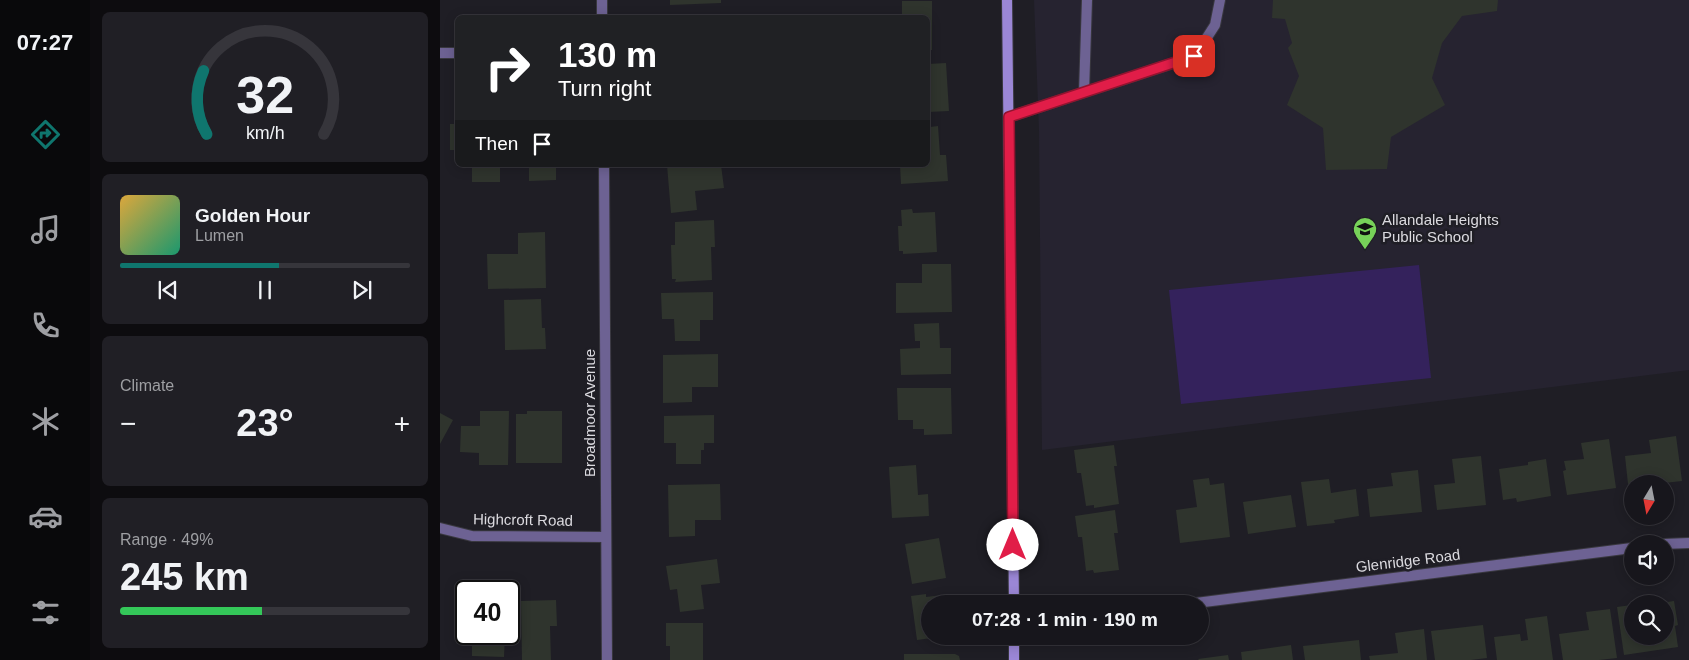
<!DOCTYPE html>
<meta charset="utf-8">
<style>
body{margin:0;font-family:Helvetica,sans-serif;background:#201f25;color:#f1f3f6;height:100vh;display:flex;flex-direction:column;font-size:19px;white-space:nowrap}
*{box-sizing:border-box;margin:0}
p{font-size:16px;color:#9e9fa3}
.icon{flex:none;width:28px;height:28px;fill:none;stroke:currentColor;stroke-width:2;stroke-linecap:round;stroke-linejoin:round}
.map{position:relative;flex:1;overflow:hidden}
.side{display:flex;flex-direction:column;gap:12px;padding:12px;background:#0d0c0f;width:350px}
.side>*{flex:none}
.banner{position:absolute;left:15px;top:15px;width:475px;height:152px;border-radius:8px;box-shadow:0 2px 12px #0003,0 0 0 1px #36353b;background:#202124;color:#fff;overflow:hidden}
.needle{width:32px;rotate:190deg}
.tools{position:absolute;left:1184px;top:475px;display:grid;gap:10px}
.tools a{display:grid;place-items:center;width:50px;height:50px;border-radius:50%;background:#17161c;box-shadow:0 2px 12px #0003,0 0 0 1px #36353b;font-size:25px}
.speed{position:absolute;left:15px;top:580px;display:flex;gap:10px;font-size:25px;font-weight:700;text-align:center}
.speed>*{display:grid;place-content:center;width:65px;height:65px;border-radius:50%;background:#17161c;box-shadow:0 2px 12px #0003,0 0 0 1px #36353b;line-height:1}
.speed .limit{border:2px solid #111;border-radius:8px;background:#fff;color:#111}
.pin{position:absolute;display:grid;place-items:center;width:42px;height:42px;color:#fff;margin:-21px;border-radius:10px;box-shadow:0 2px 8px #0006}
.me{position:absolute;width:55px;margin:-28px;rotate:0deg;stroke-linejoin:round;filter:drop-shadow(0 0 4px #0008)}
.turn{display:flex;align-items:center;gap:18px;height:105px;padding:0 20px;font-size:22px}
.turn .icon{width:65px;height:65px;stroke-width:2.5}
.turn b{display:block;font-size:35px;line-height:42px}
.then{display:flex;align-items:center;height:48px;padding:0 20px;background:#0003;gap:10px;font-size:19px}
.big{font-size:38px;font-weight:700;line-height:1.1}
.side .widget{flex:1;display:flex;flex-direction:column;justify-content:center;gap:8px;min-width:0;padding:0 18px;border-radius:8px;background:#201f25}
.side .dial{align-items:center;gap:0}
.dial svg{height:130px;overflow:visible;fill:none;stroke:#36353b;stroke-width:7;stroke-linecap:round;text-anchor:middle}
.dial text{fill:#f1f3f6;stroke:none}
.song{display:flex;align-items:center;gap:15px}
.cover{width:60px;height:60px;border-radius:8px;background:linear-gradient(135deg,hsl(40 70% 55%),hsl(160 70% 35%))}
.played{height:5px;border-radius:2px;background:linear-gradient(90deg,#0f766e 55%,#36353b 55%)}
.keys{display:flex;justify-content:space-around;direction:ltr}
.heat{display:flex;justify-content:space-between;align-items:center;font-size:28px;direction:ltr}
.charge{height:8px;border-radius:4px;background:linear-gradient(90deg,#34c759 49%,#36353b 0)}
.trip{position:absolute;left:481px;top:595px;width:288px;height:50px;border-radius:25px;background:#17161c;box-shadow:0 2px 12px #0003,0 0 0 1px #36353b;font-weight:700;line-height:50px;text-align:center}
main{display:flex;flex:1;min-height:0}
.tabs{display:flex;flex-direction:column;width:90px;justify-content:space-around;align-items:center;background:#09090b;color:#9e9fa3}
.tabs .icon{width:35px;height:35px}
.tabs .current{color:#0f766e}
.tabs b{font-size:22px;color:#f1f3f6}
.map>svg:first-child{display:block}
</style>
<main>
<nav class="tabs">
<b>07:27</b>
<svg class="icon current" aria-label="directions" viewBox="0 0 24 24"><path d="M12 3l9 9-9 9-9-9zM9 14v-3h6M13 9l2 2-2 2"/></svg>
<svg class="icon" aria-label="music" viewBox="0 0 24 24"><path d="M9 18V5l10-2v13"/><circle cx="6" cy="18" r="3"/><circle cx="16" cy="16" r="3"/></svg>
<svg class="icon" aria-label="phone" viewBox="0 0 24 24"><path d="M5 4h4l2 5-3 2q2 4 5 5l2-3 5 2v4C11 20 4 13 5 4z"/></svg>
<svg class="icon" aria-label="climate" viewBox="0 0 24 24"><path d="M12 3v18M4 7l16 10M4 17L20 7"/></svg>
<svg class="icon" aria-label="car" viewBox="0 0 24 24"><path d="M5 17H2v-5l4-1 3-4h7l3 4 3 1v5h-3M9 17h6M6 11h13"/><circle cx="7" cy="17" r="2"/><circle cx="17" cy="17" r="2"/></svg>
<svg class="icon" aria-label="filters" viewBox="0 0 24 24"><path d="M4 7h16M4 17h16"/><circle cx="9" cy="7" r="2"/><circle cx="15" cy="17" r="2"/></svg>
</nav>
<section class="side">
<div class="widget dial"><svg viewBox="0 0 100 80">
<path d="M14 69A42 42 0 1 1 86 69"/>
<path d="M14 69A42 42 0 0 1 12 30" stroke="#0f766e"/>
<text x="50" y="56" font-size="32" font-weight="700">32</text>
<text x="50" y="72" font-size="11">km/h</text>
</svg></div>
<div class="widget">
<div class="song"><i class="cover"></i><div><b>Golden Hour</b><p>Lumen</p></div></div>
<div class="played"></div>
<div class="keys"><svg class="icon" aria-label="previous" viewBox="0 0 24 24"><path d="M18 5L8 12l10 7zM5 5v14"/></svg><svg class="icon" aria-label="pause" viewBox="0 0 24 24"><path d="M8 5v14M16 5v14"/></svg><svg class="icon" aria-label="next" viewBox="0 0 24 24"><path d="M6 5l10 7-10 7zM19 5v14"/></svg></div>
</div>
<div class="widget"><p>Climate</p>
<div class="heat"><a>−</a><b class="big">23°</b><a>+</a></div>
</div>
<div class="widget"><p>Range · 49%</p><b class="big">245 km</b><div class="charge"></div></div>
</section>
<div class="map">
<svg width="1249" height="660" viewBox="0 0 1249 660">
<rect width="100%" height="100%" fill="#1f1e25"/>
<path fill="#262330" d="M594,0h655v370l-647,80 -3,-319z"/>
<path fill="#34225c" d="M979,265l12,113 -250,26 -12,-114z"/>
<path fill="#2f342d" d="M230,0h51v3l-51,2z
M833,0h225l-1,11 -35,5 -20,27 -10,35 13,27 -54,32 -4,32 -61,1 -3,-42 -36,-23 12,-29 -11,-28 4,-5 -7,-24 -13,-1z
M462,1h30v49h-4v-32h-26z
M506,63l3,48 -21,1v-48z
M10,124h8v26h-8z
M498,126l2,29h6l2,26 -47,3 -1,-19h28v-35h2v-3z
M32,165h28v17h-28z
M89,165h27v15l-27,1z
M227,165h54l3,23 -29,3 2,19 -26,3z
M472,209l1,4 22,-1 2,40 -34,2v-3h-4l-1,-25h4l-1,-16z
M274,220l1,27h-4l1,33 -37,2 1,-3h-4l-1,-34h4v-23z
M105,232l1,56 -58,1 -1,-35h31v-21z
M482,264h29l1,48 -56,1v-30h26z
M273,292v28h-13v21h-25l-1,-22h-12l-1,-26z
M101,299l1,29h3l1,21 -41,1 -1,-50z
M499,323l1,25h11v26l-50,1 -1,-26 20,-1v-7h-5l-1,-17z
M278,354v33h-26v15l-29,1v-48z
M457,388h54l1,46 -28,1v-6h-11v-9h-15z
M40,411h29l-1,54h-29v-12l-19,-1 1,-26h19z
M87,411h35v52h-46v-49h11z
M0,413l13,7 -13,24z
M274,415v28h-10v7h-3v14h-25v-21h-12v-27z
M1236,436l6,45 -27,3v-3l-27,3 -3,-28 26,-3 -2,-13z
M1169,439l7,49 -49,7 -4,-24 3,-1 -2,-9 20,-2 -3,-16z
M674,445l3,21h-3l5,38 -25,4v-3l-8,1 -5,-33h-4l-3,-23z
M1041,456l5,49 -49,5 -3,-25 21,-2 -3,-24z
M1106,459l5,37 -34,6 -1,-4 -13,2 -4,-31 29,-4v-3z
M476,465l2,30 10,-1 1,22 -37,2 -3,-51z
M978,470l4,42 -52,5 -3,-28 26,-3 -2,-13z
M769,478l1,7 14,-2 6,54 -50,6 -4,-33 21,-3 -4,-27z
M889,479l2,14 25,-4 3,27 -25,4 1,3 -28,3 -6,-44z
M280,484l1,36h-26v16l-26,1 -1,-52z
M851,495l5,32 -48,7 -5,-32z
M675,510l3,23h-4l5,37 -25,3 -1,-3 -7,1 -4,-34h-4l-3,-21z
M499,538l7,40 -34,6 -7,-40z
M277,559l3,24 -19,2 3,24 -24,3 -3,-23 -7,1 -4,-24z
M486,594v3l24,-3 1,10h-21v32l9,1 -22,3 -6,-44z
M116,600l1,26h-7l1,34h-29l-1,-59z
M1234,601l4,24 -3,1 3,21 -54,8 -7,-48 15,-2v31h33v-32l-4,-1z
M19,602h7v25h-8z
M1170,609l7,49 -18,2h-36l-4,-26 30,-4 -3,-18z
M1107,616l6,44h-56l-3,-23 26,-3 1,7 7,-1 -3,-21z
M226,623h37v37h-33v-14h-4z
M1043,625l4,33 -16,2h-36l-4,-29z
M984,629l3,31h-57l-1,-4 29,-3 -3,-20z
M32,634h33l-1,23 -32,-1z
M919,640l2,20h-56l-2,-14z
M851,645l2,15h-51l-1,-8z
M464,654h51l4,2 1,4h-56z
M788,655l1,5h-30l-1,-1z"/>
<g fill="none" stroke-linecap="round" stroke-linejoin="round">
<g stroke="#39383f" stroke-width="12">
<path id="lane" d="M644,92l3,-92
M569,117l186,-61 20,-31 5,-25"/>
</g>
<g stroke="#39383f" stroke-width="12">
<path id="street" d="M162,0v18
M0,53h18
M164,165l3,495
M0,528l32,8 134,1
M1223,544l26,-1
M748,604l444,-56"/>
</g>
<g stroke="#39383f" stroke-width="12">
<path id="secondary" d="M567,0l7,604
M574,636v24"/>
</g>
<use href="#lane" stroke="#6d6293" stroke-width="10"/>
<use href="#street" stroke="#6d6293" stroke-width="10"/>
<use href="#secondary" stroke="#9b87d6" stroke-width="10"/>
</g>
<g fill="none" stroke-linecap="round" stroke-linejoin="round">
<g stroke="#92132f" stroke-width="12">
<path id="route" d="M573,545l-4,-428 185,-61"/>
</g>
<use href="#route" stroke="#e11d48" stroke-width="9"/>
</g>
<defs>
<g id="school-pin" transform="scale(1.25)"><path d="M0 17L-7.5 6A9.5 9.5 0 1 1 7.5 6Z" fill="#77d259" stroke="#1f1e25"/><path d="M0-5L7-2L0 1L-7-2ZM-4 1L0 2.5L4 1V4Q0 6-4 4Z" fill="#111"/></g>
</defs>
<g fill-rule="evenodd">
<use href="#school-pin" x="925" y="229"/>
</g>
<g text-anchor="middle" stroke-width="5" stroke-linejoin="round" paint-order="stroke">
<g font-size="15" fill="#dbdadf" stroke="#1f1e25" text-anchor="start">
<text x="942" y="225">Allandale Heights<tspan x="942" dy="17">Public School</tspan></text>
</g>
<g font-size="15" fill="#dbdadf" stroke="#1f1e25">
<text transform="translate(150 413) rotate(-90)" y="5">Broadmoor Avenue</text>
<text transform="translate(83 520) rotate(1)" y="5">Highcroft Road</text>
<text transform="translate(968 561) rotate(-7)" y="5">Glenridge Road</text>
</g>
</g>
</svg>
<div class="tools">
<a><svg class="needle" viewBox="-14 -14 28 28"><path d="M0-13l5 13h-10z" fill="#e53935"/><path d="M0 13l5-13h-10z" fill="#9e9fa3"/></svg></a>
<a><svg class="icon" aria-label="sound" viewBox="0 0 24 24"><path d="M4 9h4l5-4v14l-5-4H4zM17 9q2 3 0 6"/></svg></a>
<a><svg class="icon" aria-label="search" viewBox="0 0 24 24"><circle cx="10" cy="10" r="6"/><path d="M15 15l6 6"/></svg></a>
</div>
<div class="speed"><div class="limit">40</div></div>
<div class="pin" style="left:754px;top:56px;background:#d93025"><svg class="icon" aria-label="arrive" viewBox="0 0 24 24"><path d="M6 21V4h12l-3 4 3 4H6"/></svg></div>
<svg class="me" style="left:573px;top:545px" viewBox="-20 -20 40 40"><circle r="19" fill="#fff"/><path d="M0-13L10 11 0 6-10 11z" fill="#e11d48"/></svg>
<div class="trip">07:28 · 1 min · 190 m</div>
<div class="banner">
<div class="turn"><svg class="icon" aria-label="right" viewBox="0 0 24 24"><path d="M7 20v-9h11M14 6l5 5-5 5"/></svg><div><b>130 m</b>Turn right</div></div>
<div class="then">Then<svg class="icon" aria-label="arrive" viewBox="0 0 24 24"><path d="M6 21V4h12l-3 4 3 4H6"/></svg></div>
</div>
</div>
</main>
